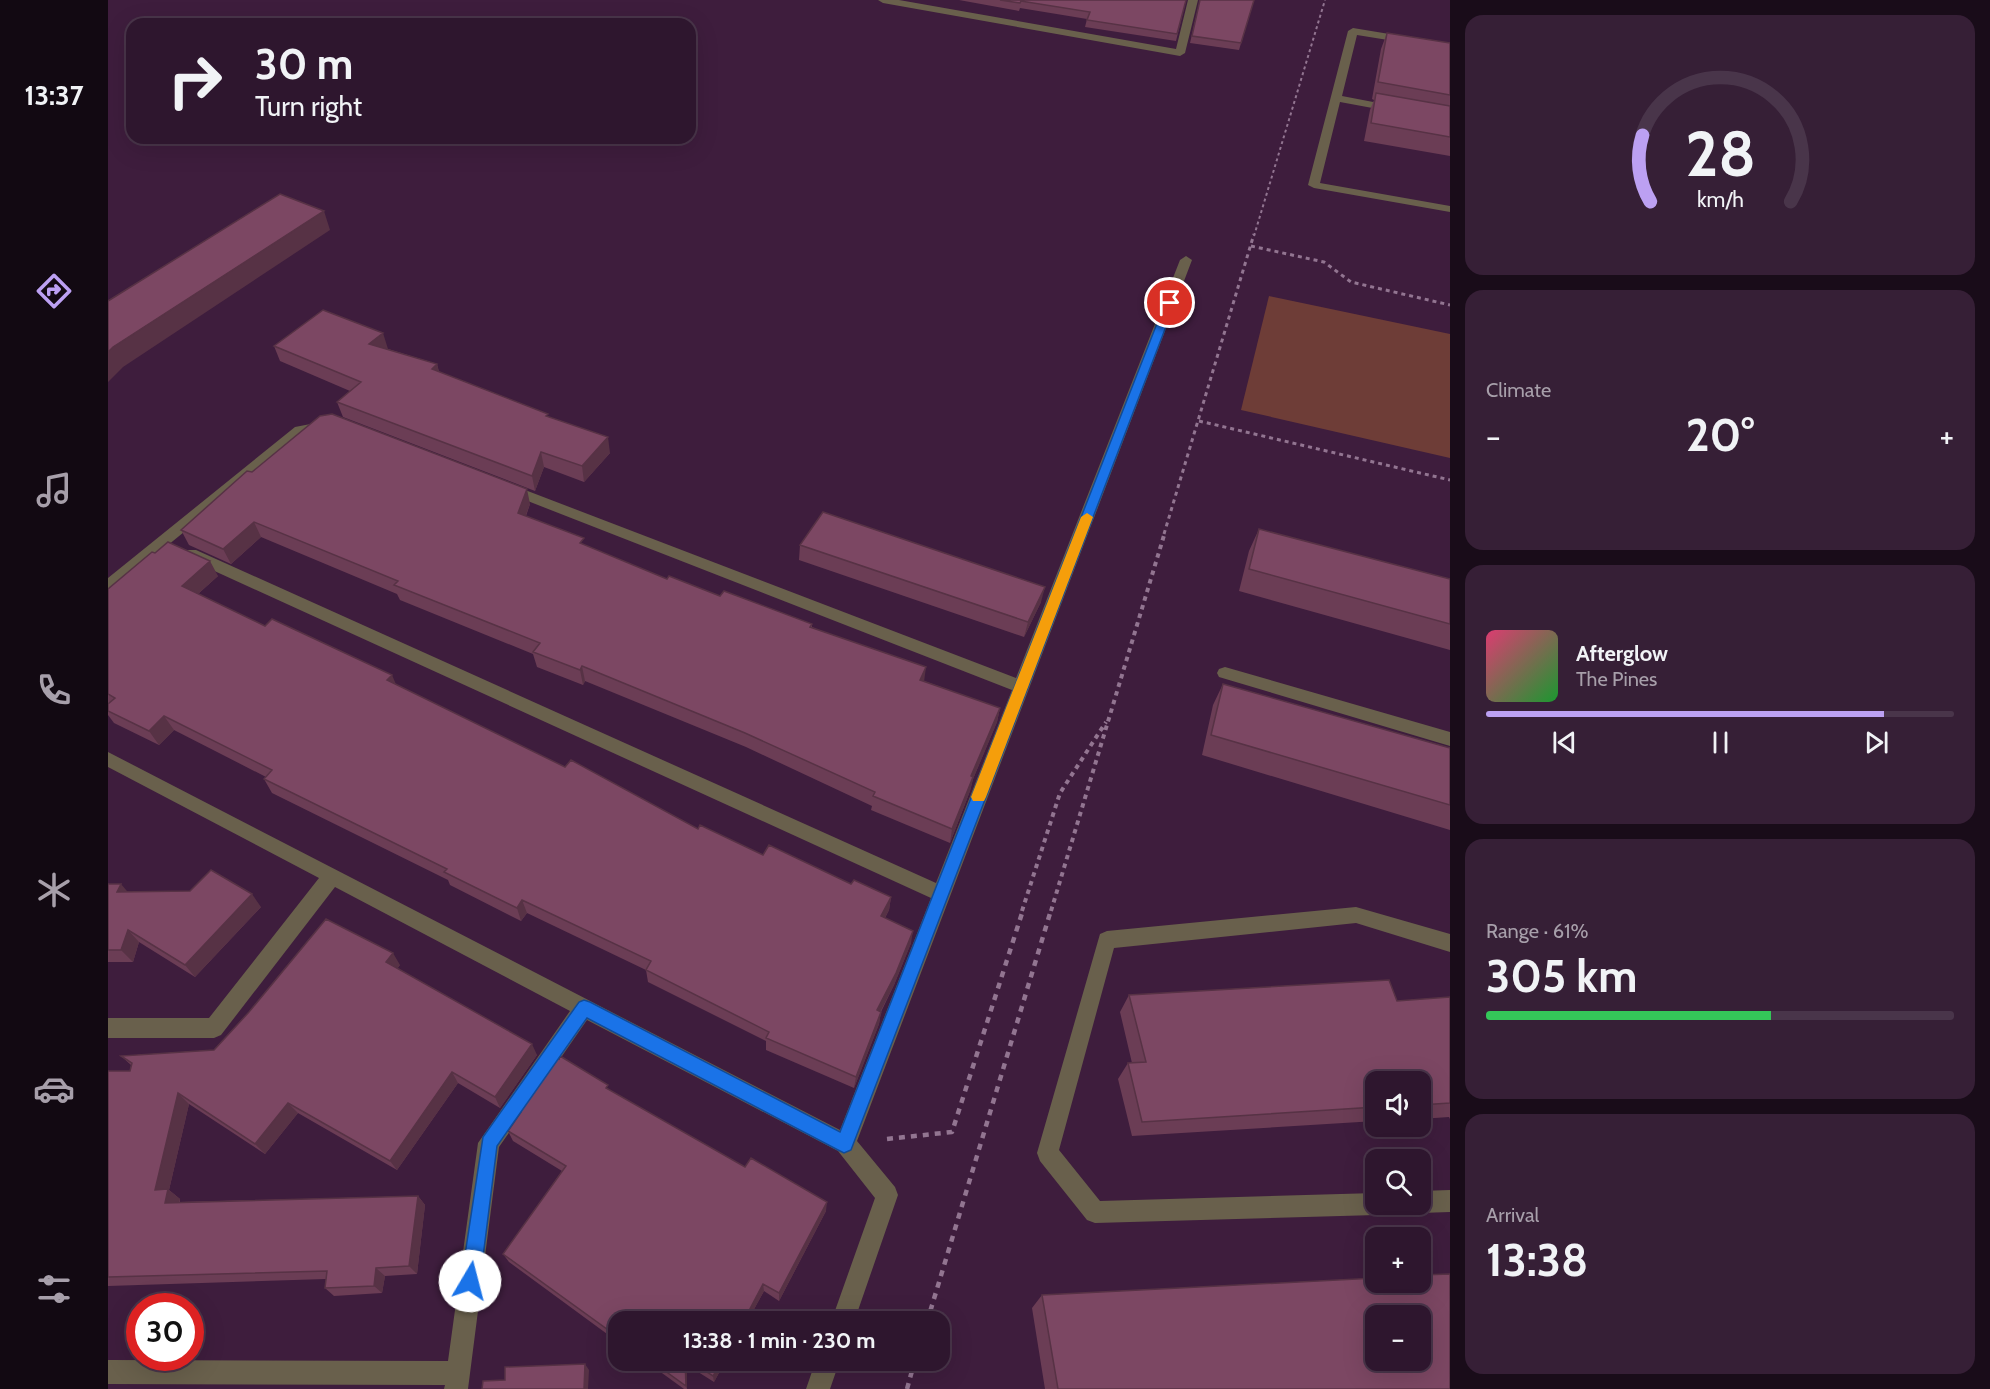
<!DOCTYPE html>
<meta charset="utf-8">
<style>
body{margin:0;font-family:Cabin,sans-serif;background:#361f36;color:#f1f3f6;height:100vh;display:flex;flex-direction:column;font-size:22px;white-space:nowrap}
*{box-sizing:border-box;margin:0}
p{font-size:20px;color:#a79faa}
.icon{flex:none;width:33px;height:33px;fill:none;stroke:currentColor;stroke-width:2;stroke-linecap:round;stroke-linejoin:round}
.map{position:relative;flex:1;overflow:hidden}
.details{display:flex;flex-direction:column;gap:15px;padding:15px;background:#190c19;width:540px}
.details>*{flex:none}
.banner{position:absolute;left:18px;top:18px;width:570px;height:126px;border-radius:18px;box-shadow:0 6px 24px #0002,0 0 0 2px #49354a;background:#2e162e;color:#f1f3f6;overflow:hidden}
.fabs{position:absolute;left:1257px;top:1071px;display:grid;gap:12px}
.fabs a{display:grid;place-items:center;width:66px;height:66px;border-radius:12px;background:#2e162e;box-shadow:0 6px 24px #0002,0 0 0 2px #49354a;font-size:30px}
.speed{position:absolute;left:18px;top:1293px;display:flex;gap:12px;font-size:30px;font-weight:700;text-align:center}
.speed>*{display:grid;place-content:center;width:78px;height:78px;border-radius:50%;background:#2e162e;box-shadow:0 6px 24px #0002,0 0 0 2px #49354a;line-height:1}
.speed .limit{border:9px solid #d22;background:#fff;color:#111}
.pin{position:absolute;display:grid;place-items:center;width:51px;height:51px;color:#fff;margin:-26px;border:3px solid #fff;border-radius:50%;box-shadow:0 2px 6px #0007}
.me{position:absolute;width:66px;margin:-33px;rotate:8deg;stroke-linejoin:round;filter:drop-shadow(0 0 4px #0008)}
.turn{display:flex;align-items:center;gap:21px;height:126px;padding:0 30px;font-size:27px}
.turn .icon{width:78px;height:78px;stroke-width:2.5}
.turn b{display:block;font-size:42px;line-height:51px}
.big{font-size:45px;font-weight:800;line-height:1.1}
.details .tile{flex:1;display:flex;flex-direction:column;justify-content:center;gap:9px;min-width:0;padding:0 21px;border-radius:18px;background:#361f36}
.details .dial{align-items:center;gap:0}
.dial svg{height:156px;overflow:visible;fill:none;stroke:#49354a;stroke-width:7;stroke-linecap:round;text-anchor:middle}
.dial text{fill:#f1f3f6;stroke:none}
.song{display:flex;align-items:center;gap:18px}
.cover{width:72px;height:72px;border-radius:9px;background:linear-gradient(135deg,hsl(340 70% 55%),hsl(130 70% 35%))}
.played{height:6px;border-radius:3px;background:linear-gradient(90deg,#bca0f2 85%,#49354a 85%)}
.keys{display:flex;justify-content:space-around;direction:ltr}
.heat{display:flex;justify-content:space-between;align-items:center;font-size:33px;direction:ltr}
.charge{height:9px;border-radius:4px;background:linear-gradient(90deg,#34c759 61%,#49354a 0)}
.trip{position:absolute;left:500px;top:1311px;width:342px;height:60px;border-radius:18px;background:#2e162e;box-shadow:0 6px 24px #0002,0 0 0 2px #49354a;font-weight:800;line-height:60px;text-align:center}
main{display:flex;flex:1;min-height:0}
.dock{display:flex;flex-direction:column;width:108px;justify-content:space-around;align-items:center;background:#120912;color:#a79faa}
.dock .icon{width:42px;height:42px}
.dock .active{color:#bca0f2}
.dock b{font-size:27px;color:#f1f3f6}
.map>svg:first-child{display:block}
</style>
<main>
<nav class="dock">
<b>13:37</b>
<svg class="icon active" aria-label="directions" viewBox="0 0 24 24"><path d="M12 3l9 9-9 9-9-9zM9 14v-3h6M13 9l2 2-2 2"/></svg>
<svg class="icon" aria-label="music" viewBox="0 0 24 24"><path d="M9 18V5l10-2v13"/><circle cx="6" cy="18" r="3"/><circle cx="16" cy="16" r="3"/></svg>
<svg class="icon" aria-label="phone" viewBox="0 0 24 24"><path d="M5 4h4l2 5-3 2q2 4 5 5l2-3 5 2v4C11 20 4 13 5 4z"/></svg>
<svg class="icon" aria-label="climate" viewBox="0 0 24 24"><path d="M12 3v18M4 7l16 10M4 17L20 7"/></svg>
<svg class="icon" aria-label="car" viewBox="0 0 24 24"><path d="M5 17H2v-5l4-1 3-4h7l3 4 3 1v5h-3M9 17h6M6 11h13"/><circle cx="7" cy="17" r="2"/><circle cx="17" cy="17" r="2"/></svg>
<svg class="icon" aria-label="filters" viewBox="0 0 24 24"><path d="M4 7h16M4 17h16"/><circle cx="9" cy="7" r="2"/><circle cx="15" cy="17" r="2"/></svg>
</nav>
<div class="map">
<svg width="1342" height="1389" viewBox="0 0 1342 1389">
<rect width="100%" height="100%" fill="#3e1d3d"/>
<path fill="#6e3d37" d="M1161,296l181,38v124l-209,-48z"/>
<g fill="none" stroke-linecap="round" stroke-linejoin="round">
<path stroke="#927591" stroke-width="2" stroke-dasharray="3 3" stroke-linecap="butt" d="M1146,236l71,-236"/>
<path stroke="#927591" stroke-width="3" stroke-dasharray="4 4" stroke-linecap="butt" d="M1143,246l73,16 27,20 99,23
M1091,421l251,59
M1056,534l90,-300"/>
<path stroke="#927591" stroke-width="4" stroke-dasharray="4.5 4.5" stroke-linecap="butt" d="M914,911l38,-118 46,-71
M943,911l114,-379"/>
<path stroke="#927591" stroke-width="4.5" stroke-dasharray="6 6" stroke-linecap="butt" d="M779,1139l65,-7 71,-222
M819,1322l124,-412
M799,1389l8,-29"/>
<path fill="#69604c" fill-rule="evenodd" d="M1245,28l97,16v6l-93,-15 -15,61 52,10 5,3 -5,3 -54,-10 -20,81 130,23v6l-136,-24 -6,-3 40,-154z
M1117,667l225,65v14l-231,-69 -2,-4 2,-4z
M1248,907l94,27v18l-94,-29 -242,25 -55,202 41,51 276,-8v11h11l-3,8 -8,3 -281,8 -8,-3 -47,-59 -3,-8 63,-219 7,-3z
M1342,1190v22l-30,1 -8,-3 -2,-6h10v-13z"/>
<path fill="#69604c" fill-rule="evenodd" d="M770,0h21l277,49 12,-49h10l-13,53 -5,3 -297,-53z
M1078,256l6,4 -335,881 38,46 3,8 -44,127h-23l44,-124 -37,-47 -251,-131 -88,127 -31,242h-24l1,-4 -337,-1v-24l340,1 30,-218 92,-132 -235,-124 -114,148 -7,3h-106v-20h101l110,-140 -211,-111v-15l732,378 91,-232 -745,-340 -3,-4 3,-4h10l740,333 76,-193 -510,-199 -2,-3 2,-3h10l504,193 164,-418z
M218,421l7,4 -2,3 -27,6 -191,156 -5,2v-14l187,-151z
M708,1360h24l-10,29h-24z"/>
</g>
<path fill="#6b3d55" d="M851,0h227l-10,41 -91,-14 2,-8 -67,-11 -1,3z
M1092,0h54l-15,50 -49,-7z
M1279,33l63,10v113l-86,-15 6,-31 4,-10 -2,-1 9,-50z
M166,346l114,3 49,15 2,8 109,45 62,36 -26,29 -40,-15 -9,24 -192,-74 -6,-15 13,-11 -70,-30z
M144,472l278,32 -4,12 59,29 82,34 53,17 92,28v3l112,54 76,27 -3,14 -24,57 -3,12 -20,52 -79,-33 1,-4 -126,-59 -161,-66 -2,4 -46,-18 -4,-13 -133,-54 -3,-6 -136,-57 -30,27 -42,-19 -8,-15z
M1151,529l191,50v71l-211,-59 10,-40z
M692,545l241,57 -17,35 -225,-77z
M47,553l63,23 -20,18 67,32 131,59 169,82 133,62 65,26 128,42 -2,13 -4,8 26,25 -17,42 -13,27 -2,12 -25,64 -88,-38v-9l-118,-59 -2,-12 -119,-57 -6,8 -71,-36 -2,-5 -176,-87 -8,-14 2,-2 -92,-47 -15,15 -45,-22 -6,-8v-126z
M1115,684l227,64v82l-248,-75 11,-50z
M0,884l20,8 133,15 -66,70 -56,-35 -6,20h-25z
M292,965l-3,4 140,86 -37,53 -42,-25 -61,87 -99,-57 -33,41 -76,-50 -20,86 11,9v3l238,-6 7,9 -8,69 -32,2 -3,17 -48,3 -9,-8 1,-9 -218,7v-215h22l1,-6 -10,-9 93,-6z
M1021,995l268,6 53,-4v122l-1,-2 -29,2v-37h-44v39l-244,15 -14,-57 10,-16h4l-12,-51z
M501,1090l136,77 81,44 -47,90 -15,-10 -17,31h-129v20l-109,-80 -6,-8 59,-83 -49,-30 -5,-10 11,-15 -3,-7z
M934,1295l408,94h-405l-13,-81z
M536,1360h82l-12,22 -27,-17v24h-3z"/>
<path fill="#573245" d="M216,211l6,19 -207,137 -15,15v-30l5,-5z
M275,333l5,16 -14,10 -5,-15z
M329,364l4,16 -9,-11z
M500,437l2,16 -26,29 -2,-16z
M433,452l3,15 -9,24 -3,-15z
M419,489l3,15 -9,24 -3,-15z
M146,522l7,15 -30,27 -8,-15z
M102,561l8,15 -28,25 -8,-15z
M937,587l-4,15 -17,35 4,-15z
M474,666l3,15 -2,4 -3,-15z
M818,667l-2,15 -4,-2z
M284,675l6,14 -11,-9z
M892,708l-3,14 -24,57 -3,12 -20,52 2,-14 19,-53z
M56,716l10,14 -15,15 -10,-14z
M13,884l11,13 -15,-5z
M144,894l9,13 -66,70 -10,-12z
M783,897l-2,13 -10,19 2,-13z
M414,900l5,13 -6,8 -4,-13z
M20,930l11,12 -6,20 -12,-12z
M805,931l-2,12 -17,42 -19,37 2,-12z
M285,953l7,12 -7,9 -7,-12z
M773,1012l-2,12 -25,64 2,-11z
M424,1044l5,11 -37,53 -5,-11z
M344,1072l6,11 -61,87 -7,-9z
M70,1093l11,11 -20,86 11,9 -3,13 -12,-9 -10,-13z
M180,1103l10,10 -33,41 -10,-10z
M310,1196l7,9 -8,69 -8,-8z
M719,1202l-1,9 -47,90v-8z
M268,1268l9,8 -3,17 -8,-7z
M655,1284l1,7 -17,31h-4z
M577,1360l2,5v24l-1,-3z
M614,1360h4l-12,22 -1,-6z
M477,1364l4,6 -1,19h-4z"/>
<path fill="#7c4763" stroke="#573245" stroke-width="1.5" fill-rule="evenodd" d="M892,0h186l-9,34 -90,-14 3,-8 -69,-11 -1,2z
M1092,0h54l-13,43 -49,-7z
M1279,33l63,10v52l-72,-13z
M1268,93l74,13v31l-79,-14z
M172,194l44,17 -211,136 -5,5v-51z
M215,310l60,23 -14,11 68,20 -5,5 116,45 -2,2 62,21 -26,29 -41,-14 -9,24 -195,-74 24,-20 -87,-36z
M224,414l195,75 -9,24 66,25 -4,5 87,36 2,-3 51,20 4,-5 88,33 -2,3 116,40 -6,13 80,28 -29,68 2,1 -21,52 -79,-33 2,-4 -130,-59 -163,-67 -2,4 -47,-18 7,-9 -146,-58 4,-4 -144,-59 -31,27 -42,-19 66,-59 5,1 68,-56z
M715,512l222,75 -17,35 -228,-77z
M1151,529l191,50v45l-201,-55z
M60,542l42,19 -28,25 83,40 7,-7 120,56 -5,5 178,87 6,-7 127,69 2,-4 63,30 6,-10 82,39 3,-4 37,17 -10,19 32,15 -17,42 -19,37 4,2 -25,65 -90,-39 3,-6 -123,-62 5,-9 -129,-61 -5,8 -73,-36 3,-3 -183,-90 8,-9 -108,-54 -15,15 -41,-20v-7l7,-6 -7,-4v-105l44,-37 3,1z
M1115,684l227,64v57l-239,-70z
M103,870l41,24 -67,71 -57,-35 -7,20h-13v-66h13l-4,8 73,-1z
M218,919l67,34 -7,9 146,82 -37,53 -43,-25 -62,89 -102,-58 -33,41 -77,-51 -23,97 13,-1 -3,14 253,-7 -9,70 -33,2 -2,18 -49,2 2,-17 -219,6v-206h22l2,-8 -11,-7 93,-6 35,-38z
M1281,980l8,21 53,-4v106l-30,2v-23h-44v25l-234,15 -14,-59 18,-1 -17,-67z
M445,1055l6,4 1,-3 48,29 -2,3 139,79 6,-9 76,44 -48,91 -16,-9 -20,38h-125v15l-115,-83 63,-88 -58,-35 13,-19 -5,-3z
M1342,1274v115h-392l-16,-94 334,-17v4h44v-7zM1268,1316h44v44h-44z
M542,1360h35l1,26z
M580,1360h34l-9,16z
M477,1364l-1,25h-102l1,-8 22,-1v-13z"/>
<path fill="#1a73e8" stroke="#114b97" stroke-width="1.5" d="M1062,300l5,3 -324,847 -7,3 -6,-3 -251,-132 -90,128 -17,135 -3,6 -7,3 -6,-3 -3,-6 22,-144 96,-135 5,-2 6,2 250,130 325,-829z"/>
<path fill="#f59e0b" d="M979,513l6,4 -107,280 -2,4h-11l-2,-4 110,-280z"/>
</svg>
<div class="fabs">
<a><svg class="icon" aria-label="sound" viewBox="0 0 24 24"><path d="M4 9h4l5-4v14l-5-4H4zM17 9q2 3 0 6"/></svg></a>
<a><svg class="icon" aria-label="search" viewBox="0 0 24 24"><circle cx="10" cy="10" r="6"/><path d="M15 15l6 6"/></svg></a>
<a>+</a>
<a>−</a>
</div>
<div class="speed"><div class="limit">30</div></div>
<div class="pin" style="left:1062px;top:303px;background:#d93025"><svg class="icon" aria-label="arrive" viewBox="0 0 24 24"><path d="M6 21V4h12l-3 4 3 4H6"/></svg></div>
<svg class="me" style="left:362px;top:1281px" viewBox="-20 -20 40 40"><circle r="19" fill="#fff"/><path d="M0-13L10 11 0 6-10 11z" fill="#1a73e8"/></svg>
<div class="trip">13:38 · 1 min · 230 m</div>
<div class="banner">
<div class="turn"><svg class="icon" aria-label="right" viewBox="0 0 24 24"><path d="M7 20v-9h11M14 6l5 5-5 5"/></svg><div><b>30 m</b>Turn right</div></div>
</div>
</div>
<section class="details">
<div class="tile dial"><svg viewBox="0 0 100 80">
<path d="M14 69A42 42 0 1 1 86 69"/>
<path d="M14 69A42 42 0 0 1 10 35" stroke="#bca0f2"/>
<text x="50" y="56" font-size="32" font-weight="700">28</text>
<text x="50" y="72" font-size="11">km/h</text>
</svg></div>
<div class="tile"><p>Climate</p>
<div class="heat"><a>−</a><b class="big">20°</b><a>+</a></div>
</div>
<div class="tile">
<div class="song"><i class="cover"></i><div><b>Afterglow</b><p>The Pines</p></div></div>
<div class="played"></div>
<div class="keys"><svg class="icon" aria-label="previous" viewBox="0 0 24 24"><path d="M18 5L8 12l10 7zM5 5v14"/></svg><svg class="icon" aria-label="pause" viewBox="0 0 24 24"><path d="M8 5v14M16 5v14"/></svg><svg class="icon" aria-label="next" viewBox="0 0 24 24"><path d="M6 5l10 7-10 7zM19 5v14"/></svg></div>
</div>
<div class="tile"><p>Range · 61%</p><b class="big">305 km</b><div class="charge"></div></div>
<div class="tile"><p>Arrival</p><b class="big">13:38</b></div>
</section>
</main>
